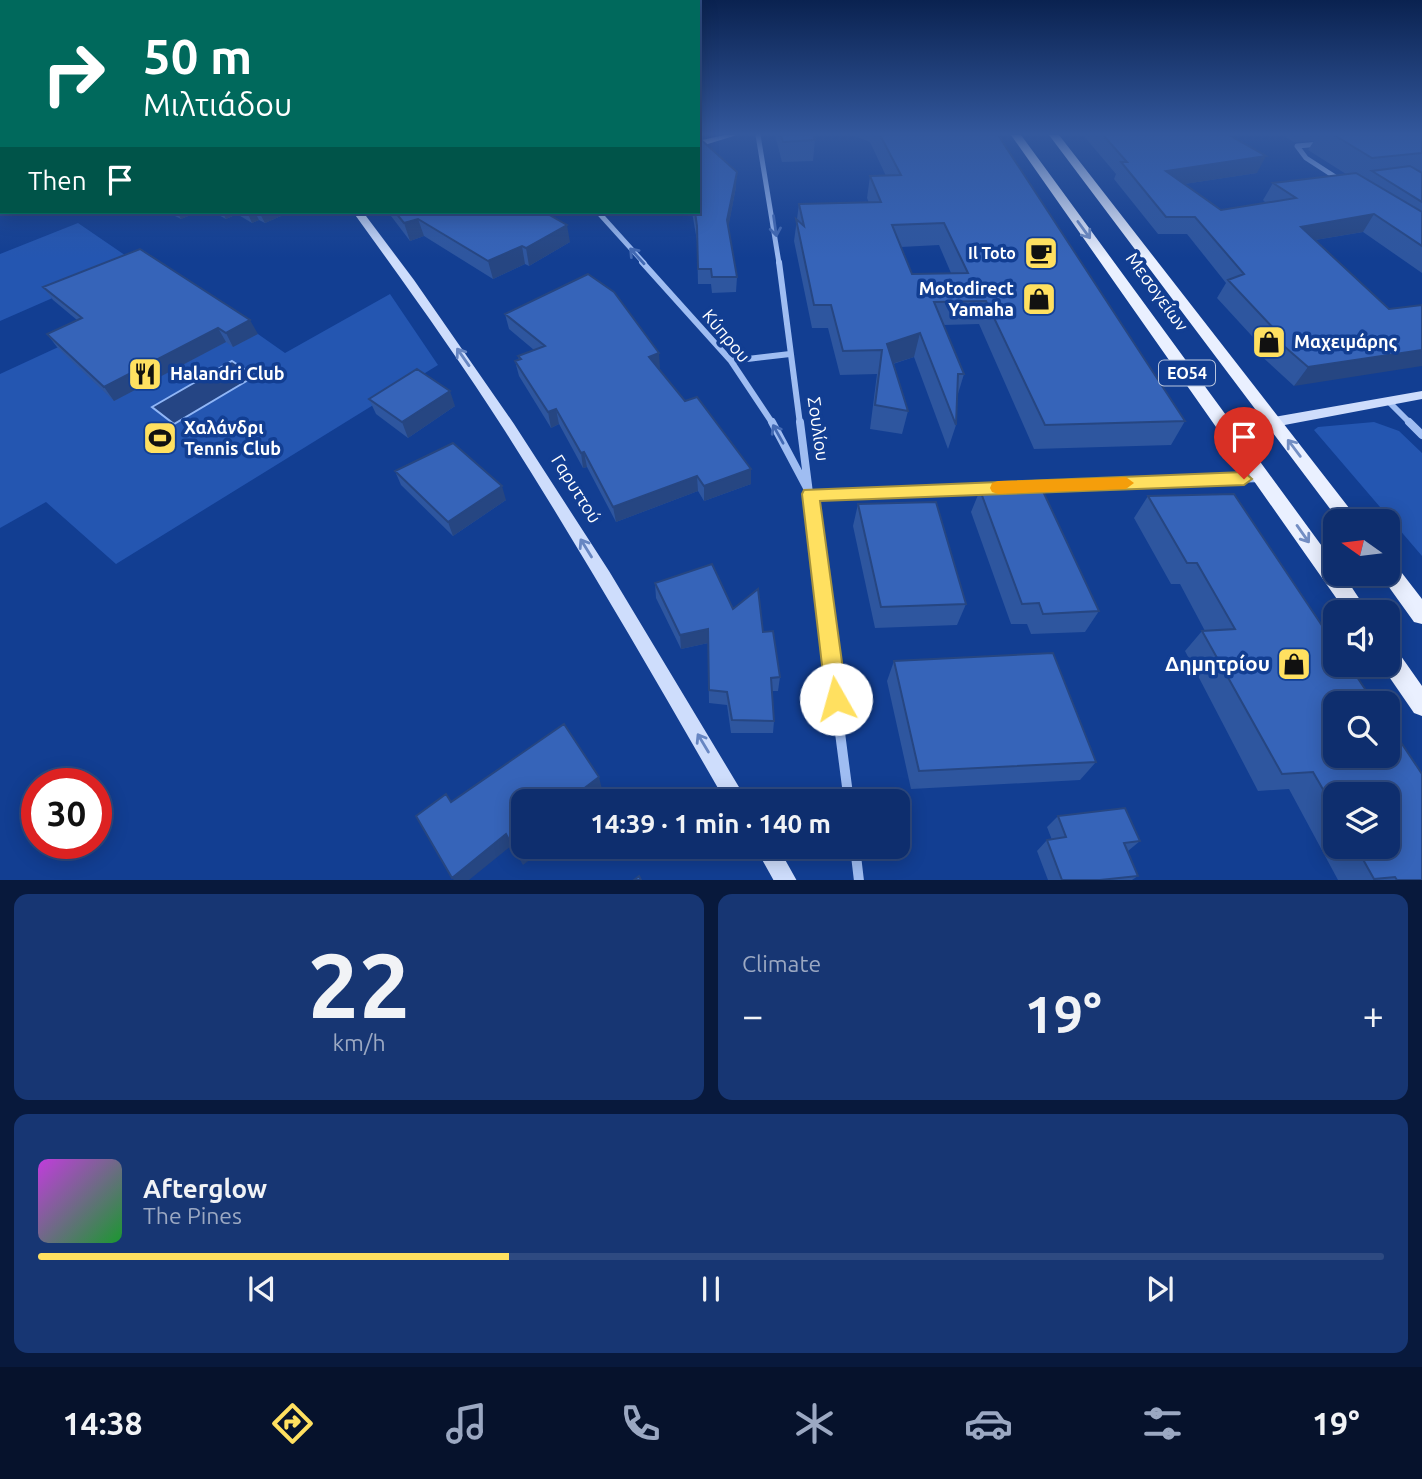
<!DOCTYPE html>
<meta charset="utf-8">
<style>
body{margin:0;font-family:Ubuntu,sans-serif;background:#173673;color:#f1f3f6;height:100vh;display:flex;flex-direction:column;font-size:26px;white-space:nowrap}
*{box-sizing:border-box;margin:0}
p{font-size:23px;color:#9ba8c2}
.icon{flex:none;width:38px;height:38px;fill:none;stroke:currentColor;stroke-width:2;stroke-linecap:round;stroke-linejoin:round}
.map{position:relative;height:880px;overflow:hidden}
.panel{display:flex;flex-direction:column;gap:14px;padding:14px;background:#08193c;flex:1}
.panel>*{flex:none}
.hud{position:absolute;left:0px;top:0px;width:700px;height:214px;box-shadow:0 4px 18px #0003,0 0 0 2px #2e4a81;background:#00695c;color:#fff;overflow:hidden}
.needle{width:46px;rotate:284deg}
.fabs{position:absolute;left:1323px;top:509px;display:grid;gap:14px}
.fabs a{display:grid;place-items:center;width:77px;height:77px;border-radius:14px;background:#0e2e6e;box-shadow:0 4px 18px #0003,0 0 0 2px #2e4a81;font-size:35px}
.speed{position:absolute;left:21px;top:768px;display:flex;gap:14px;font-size:35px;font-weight:700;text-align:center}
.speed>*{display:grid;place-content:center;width:91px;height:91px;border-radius:50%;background:#0e2e6e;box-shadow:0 4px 18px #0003,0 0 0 2px #2e4a81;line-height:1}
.speed .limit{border:10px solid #d22;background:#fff;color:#111}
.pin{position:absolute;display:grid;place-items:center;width:60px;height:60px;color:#fff;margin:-72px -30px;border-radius:50% 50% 50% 0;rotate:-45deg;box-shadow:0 0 7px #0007}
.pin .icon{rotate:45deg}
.me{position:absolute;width:77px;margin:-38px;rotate:353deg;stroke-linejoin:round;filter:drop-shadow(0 0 5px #0008)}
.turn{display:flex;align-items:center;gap:24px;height:147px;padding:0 28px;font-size:32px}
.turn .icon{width:91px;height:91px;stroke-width:2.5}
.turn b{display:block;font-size:49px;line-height:60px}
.then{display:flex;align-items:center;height:66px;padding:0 28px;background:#0003;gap:14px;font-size:26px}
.big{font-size:52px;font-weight:700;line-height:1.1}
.panel .card{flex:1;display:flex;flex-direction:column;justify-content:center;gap:10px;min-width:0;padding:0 24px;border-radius:14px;background:#173673}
.panel .dial{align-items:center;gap:0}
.dial b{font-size:91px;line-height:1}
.song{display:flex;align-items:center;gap:21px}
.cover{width:84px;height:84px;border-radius:10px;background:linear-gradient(135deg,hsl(290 70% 55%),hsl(130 70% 35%))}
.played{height:7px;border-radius:4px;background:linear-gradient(90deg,#ffe060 35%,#2e4a81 35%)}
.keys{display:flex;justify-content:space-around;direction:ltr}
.heat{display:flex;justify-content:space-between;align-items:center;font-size:38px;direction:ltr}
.panel .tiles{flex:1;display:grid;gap:14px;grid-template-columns:1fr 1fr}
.card:last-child{grid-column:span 2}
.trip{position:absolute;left:511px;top:789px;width:399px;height:70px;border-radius:14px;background:#0e2e6e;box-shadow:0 4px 18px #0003,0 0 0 2px #2e4a81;font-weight:700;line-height:70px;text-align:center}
.dock{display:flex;height:112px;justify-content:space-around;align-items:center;background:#06122c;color:#9ba8c2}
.dock .icon{width:49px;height:49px}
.dock .active{color:#ffe060}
.dock b{font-size:32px;color:#f1f3f6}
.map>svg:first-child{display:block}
</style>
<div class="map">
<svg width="1422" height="881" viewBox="0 0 1422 881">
<rect width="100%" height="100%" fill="#123e92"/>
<path fill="#2456b1" d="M78,223l57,39 -135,59v-67z
M199,293l86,60 105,-59 48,71 -322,199 -70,-62 -46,26v-154l80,-37z
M1374,422l25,9 23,22v103l-108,-126 4,-3z"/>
<path fill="#254584" stroke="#90b6f6" stroke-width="2" d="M232,361l23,15 -81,48 -22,-17z"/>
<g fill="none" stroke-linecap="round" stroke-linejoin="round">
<path stroke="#9fbdf2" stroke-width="5" d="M758,135l21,128
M1320,144l-23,2 9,12 34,22
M598,212l46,51"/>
<path stroke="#9fbdf2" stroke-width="6" d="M642,262l89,99 42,63
M779,262l21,162
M731,361l59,-7
M1388,401l23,23"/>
<path stroke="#9fbdf2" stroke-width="8" d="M772,422l35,66
M800,422l26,205
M1409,422l13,13
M810,494l451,-16"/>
<path stroke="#9fbdf2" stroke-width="10" d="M826,625l23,177
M855,847l4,34"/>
<path fill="#ceddfc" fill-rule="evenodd" d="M724,135h13l-39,12v-6z
M353,212h10l51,68 100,144 95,147 139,231h-22c-72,-125 -144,-250 -221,-371 -48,-75 -100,-147 -152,-219z
M1422,391v8l-148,28 -7,-5 7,-5z
M755,847h23l19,34h-23z"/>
<path fill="#eaf0ff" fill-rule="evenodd" d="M1011,135h10l314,429v10h8l25,38h-22z
M1049,135h10l301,387h-20z
M1388,562l7,2 27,35v25l-8,-2 -33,-46 -1,-2h8z
M1388,646l8,3 26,37v30l-8,-3 -33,-48h7z"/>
</g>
<path fill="#2e569f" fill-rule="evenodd" d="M775,135h38l2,5 -2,21 -31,1z
M852,135h146l187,286 -14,24 -137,4 -55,-125 -35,1 20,49 -7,23 -1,28 -8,24 -34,-92 -21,7 15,47 -6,23 -32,-5 7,-55 -37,1 -12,-47h-16l-18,-87 5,-37 70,-1 -2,-5 3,-22h16l-16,-34zM939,245l12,28 -39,1 -11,-27z
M1083,135h146l28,38 -73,11 37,26 45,-7 -3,-3 10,-17 73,-9 -38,-24 6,-9 -20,1 -12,-7h140v138l-59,-41 -48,8 74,69 -95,77 -36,-33 4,-6 -45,-49 9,-15 -39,-49h-29l-44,-55 2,-5z
M736,187l-8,40 9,50 -1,15 -24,1 -1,-9h-13l-1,-43 -5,-29h6z
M167,212h31l-17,7z
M213,212h77l-25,11 -6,-3 -7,3 -15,-9 -11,5z
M388,212h156l26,30 -41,24 -4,-2 -32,15 -69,-43 -14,5z
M43,287l215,47 -25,13 -7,-5 -112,59 -57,-54 -10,-13 30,-14 -24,-20z
M505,314l155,54 -2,1 27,32 66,68v15l-47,17 -6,-10 -82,31 -29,-55 -4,1 -24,-44 -8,4 -32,-52 -4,-15 4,-1 -1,-4 16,-6 -25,-21z
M369,399l86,7 -47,32 -32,-24z
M395,471l111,29 -53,36 -52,-51z
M980,490l119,121 -14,21 -54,2 -4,-10h-16l-40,-112z
M1148,496l274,384h-84l-49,-91 -31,2 -73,-140 17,-20h3l-25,-47h-9l-37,-66zM1335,794l53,53h-53z
M858,504l108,100 -9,21 -82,3 -22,-102z
M655,583l78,26 30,23 17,45 -2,14h-6l2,30 -1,12h-42l-4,-28 -18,-2 -1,-60 -27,6 -25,-51z
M894,661l202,101 -16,18 -169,9 -24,-108z
M1058,816l82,25 -12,10 10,25 -6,4h-84l-11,-29 10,-11h5l-5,-13z"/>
<path fill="#264682" d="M1266,156l-9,17 -99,15 8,-17z
M737,172l-1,15 -9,48v-15z
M177,212h21l-17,7z
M222,212h14l1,2 -11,5z
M247,212h8l4,8 -7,3z
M259,212h31l-25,11z
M1374,214l-11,18 -72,12 10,-17z
M418,219l6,17 -14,5 -6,-18z
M567,225l3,17 -41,24 -3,-18z
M522,246l3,18 -32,15 -5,-18z
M250,320l8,14 -25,13 -7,-14z
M218,328l8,14 -112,59 -10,-14z
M920,333l-6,24 -32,10 5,-23z
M1422,350v16l-128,20 14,-19z
M659,353l1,15 -10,4 -1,-15z
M450,391l5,15 -47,32 -6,-16z
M556,409l3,15 -8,4 -3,-16z
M584,452l3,15 -4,1 -2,-15z
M751,469v15l-47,17v-15z
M697,476l1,15 -82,31 -3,-15z
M502,486l4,14 -53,36 -5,-14z
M708,629v14l-27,6 -1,-14z
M599,777l3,12 -17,13h-19z
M506,834l6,11 -43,35h-15l-2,-2z
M527,847h19l-23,18 -6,-10z"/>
<path fill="#3664b9" stroke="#264682" stroke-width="2" fill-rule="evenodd" d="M781,135h32l2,5 -32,2z
M880,135h118l187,286 -140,4 -59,-124 -52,1 30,72h-6l-2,51 -36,-92 -33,11 21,67 -33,-6 7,-55 -39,1 -12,-46h-17l-18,-86 8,7 -5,-22 82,-2 -11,-26 31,-1zM944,223l24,50 -56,1 -20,-49z
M1103,135h126l37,21 -100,15 55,39 75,-12 -23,-15 83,-10 66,39v34l-48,-32 -73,13 88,82 33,-4v45l-114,17 -38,-33 7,-2 -49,-52 16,-6 -49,-57h-29l-45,-55h6z
M1334,135h88v18l-50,5z
M698,137l39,35 -10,48 10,57h-25l-1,-8h-13l-1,-43 -2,-14h3z
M1410,166l12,7v29l-50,-31z
M395,212h149l23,13 -41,23 -4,-2 -34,15 -70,-42 -14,4z
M140,249l110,71 -24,13 -8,-5 -114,59 -57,-53 35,-16 -39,-31z
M588,274l26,18 45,61 -10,4 36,44 12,-4 54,72 -47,17 -7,-10 -84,31 -29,-55 -3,1 -25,-44 -8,3 -33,-51 6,-2 -3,-3 27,-10 -40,-32z
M417,369l33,22 -48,31 -33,-23z
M453,443l49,43 -54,36 -53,-51z
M1041,487l58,124 -56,3 -4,-11 -17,1 -42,-114z
M1234,494l101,151v20h14l26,39h-40v52h53v-33l34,51v106h-25l-2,-3 -21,2 -18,-32h32v-53h-53v16l-22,-38 -31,2 -80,-143 33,-2 -38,-66h-10l-39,-67z
M936,502l30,102 -85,3 -23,-103z
M712,564l21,45 25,-20 5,43 10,-1 7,46 -9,1 3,43 -42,-1 -5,-28 -18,-2 -1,-61 -28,6 -25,-52z
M1053,653l43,109 -177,9 -25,-110z
M564,724l35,53 -33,25h-43v45h4l-10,8 -11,-21 -54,44 -36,-62 30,-22 5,8z
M1125,808l15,33 -16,2 14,33 -38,4h-38l-15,-40 19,-3 -8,-21z
M639,876l2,4h-7z"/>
<defs><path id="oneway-shaft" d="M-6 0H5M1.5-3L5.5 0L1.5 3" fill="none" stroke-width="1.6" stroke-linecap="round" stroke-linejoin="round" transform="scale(1.75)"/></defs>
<g stroke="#436ab4">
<use href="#oneway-shaft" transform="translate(775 226) rotate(82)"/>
<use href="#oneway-shaft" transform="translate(637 256) rotate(-132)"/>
<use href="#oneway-shaft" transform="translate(778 434) rotate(-119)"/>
</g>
<g stroke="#738ec3">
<use href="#oneway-shaft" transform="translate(1084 230) rotate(54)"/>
<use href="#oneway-shaft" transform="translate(1294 448) rotate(-127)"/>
<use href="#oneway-shaft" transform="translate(1303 534) rotate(55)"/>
</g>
<g stroke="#6786c2">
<use href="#oneway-shaft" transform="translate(463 357) rotate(-125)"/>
<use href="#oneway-shaft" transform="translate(586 548) rotate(-122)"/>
<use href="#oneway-shaft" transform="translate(703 743) rotate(-121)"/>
</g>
<linearGradient id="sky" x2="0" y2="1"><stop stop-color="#0a2250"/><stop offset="0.52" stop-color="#33589d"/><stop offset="1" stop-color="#33589d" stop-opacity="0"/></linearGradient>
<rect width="1422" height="258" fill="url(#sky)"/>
<path fill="#ffe060" stroke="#a6923e" stroke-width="2" d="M1244,472l8,7 -8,6 -424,16 27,198 -3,7 -8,3 -7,-3 -3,-7 -24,-205 2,-4z"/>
<path fill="#f59e0b" d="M1126,477l8,6 -8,6 -128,5 -6,-2 -2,-4 2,-5 6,-2z"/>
<defs>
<g id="cafe-square" transform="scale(1.75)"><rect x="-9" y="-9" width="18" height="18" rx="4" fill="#ffe060" stroke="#123e92"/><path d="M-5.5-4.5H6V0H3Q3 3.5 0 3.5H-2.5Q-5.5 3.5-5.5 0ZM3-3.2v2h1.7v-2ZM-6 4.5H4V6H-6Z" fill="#111"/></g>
<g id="shop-square" transform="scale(1.75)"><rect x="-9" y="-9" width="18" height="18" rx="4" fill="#ffe060" stroke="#123e92"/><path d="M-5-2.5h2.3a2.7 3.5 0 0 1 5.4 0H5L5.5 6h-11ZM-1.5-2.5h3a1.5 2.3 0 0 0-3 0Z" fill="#111"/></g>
<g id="restaurant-square" transform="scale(1.75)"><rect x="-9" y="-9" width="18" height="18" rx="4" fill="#ffe060" stroke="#123e92"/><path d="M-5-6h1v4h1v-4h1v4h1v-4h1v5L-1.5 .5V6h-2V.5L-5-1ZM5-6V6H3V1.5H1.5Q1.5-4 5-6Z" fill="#111"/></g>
<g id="stadium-square" transform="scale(1.75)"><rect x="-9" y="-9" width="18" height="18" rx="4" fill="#ffe060" stroke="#123e92"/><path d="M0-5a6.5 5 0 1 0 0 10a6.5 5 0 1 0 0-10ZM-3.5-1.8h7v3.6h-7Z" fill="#111"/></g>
</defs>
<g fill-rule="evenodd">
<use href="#cafe-square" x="1041" y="253"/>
<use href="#shop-square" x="1039" y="299"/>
<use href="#shop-square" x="1269" y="342"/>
<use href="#restaurant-square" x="145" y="374"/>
<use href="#stadium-square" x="160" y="438"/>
<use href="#shop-square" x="1294" y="664"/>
</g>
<g text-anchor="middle" stroke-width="7" stroke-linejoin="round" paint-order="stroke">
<g font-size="16" font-weight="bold" fill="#fff" stroke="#123e92" text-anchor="end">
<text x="1016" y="259">Il Toto</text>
</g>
<rect fill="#123e92" stroke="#b8c5de" stroke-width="2" x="1159" y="360.5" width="56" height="25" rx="5"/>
<g font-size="16" font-weight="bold" fill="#fff">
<text x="1187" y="379">ΕΟ54</text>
</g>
<g font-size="18" font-weight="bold" fill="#fff" stroke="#123e92" text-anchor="start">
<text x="1014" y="295" text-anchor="end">Motodirect<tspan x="1014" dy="21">Yamaha</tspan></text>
<text x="1294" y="348">Μαχειμάρης</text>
<text x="170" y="380">Halandri Club</text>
<text x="184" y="434">Χαλάνδρι<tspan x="184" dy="21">Tennis Club</tspan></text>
</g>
<g font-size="18" fill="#fff" stroke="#123e92">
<text transform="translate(1157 292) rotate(54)" y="6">Μεσογείων</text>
<text transform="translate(726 336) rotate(50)" y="6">Κύπρου</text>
<text transform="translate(818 429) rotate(82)" y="6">Σουλίου</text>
<text transform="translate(576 489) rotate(58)" y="6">Γαρυττού</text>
</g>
<g font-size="21" font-weight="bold" fill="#fff" stroke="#123e92" text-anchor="end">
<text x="1270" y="671">Δημητρίου</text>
</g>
</g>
</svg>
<div class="fabs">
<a><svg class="needle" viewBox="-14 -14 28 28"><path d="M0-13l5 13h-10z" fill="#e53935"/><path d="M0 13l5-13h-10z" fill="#9ba8c2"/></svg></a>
<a><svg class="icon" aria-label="sound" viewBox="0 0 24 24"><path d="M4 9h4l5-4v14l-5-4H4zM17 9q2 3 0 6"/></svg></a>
<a><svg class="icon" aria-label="search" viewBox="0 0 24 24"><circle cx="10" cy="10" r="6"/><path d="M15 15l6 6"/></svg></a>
<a><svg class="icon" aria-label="layers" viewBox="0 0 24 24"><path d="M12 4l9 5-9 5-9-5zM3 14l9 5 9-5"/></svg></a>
</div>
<div class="speed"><div class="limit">30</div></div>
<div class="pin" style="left:1244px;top:479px;background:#d93025"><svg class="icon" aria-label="arrive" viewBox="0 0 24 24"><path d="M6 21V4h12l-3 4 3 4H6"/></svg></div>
<svg class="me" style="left:836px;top:699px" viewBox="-20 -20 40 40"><circle r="19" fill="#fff"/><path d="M0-13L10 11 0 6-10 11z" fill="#ffe060"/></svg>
<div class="trip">14:39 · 1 min · 140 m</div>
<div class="hud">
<div class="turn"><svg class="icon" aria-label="right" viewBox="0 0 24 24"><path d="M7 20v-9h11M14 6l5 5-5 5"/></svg><div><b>50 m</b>Μιλτιάδου</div></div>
<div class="then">Then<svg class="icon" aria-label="arrive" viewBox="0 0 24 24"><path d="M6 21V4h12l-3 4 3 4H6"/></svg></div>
</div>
</div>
<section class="panel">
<div class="tiles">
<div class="card dial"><b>22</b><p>km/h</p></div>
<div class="card"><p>Climate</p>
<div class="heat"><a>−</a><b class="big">19°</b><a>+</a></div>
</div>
<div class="card">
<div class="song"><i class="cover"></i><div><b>Afterglow</b><p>The Pines</p></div></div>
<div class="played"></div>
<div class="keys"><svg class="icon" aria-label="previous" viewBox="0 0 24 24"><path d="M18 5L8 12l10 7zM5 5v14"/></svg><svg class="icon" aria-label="pause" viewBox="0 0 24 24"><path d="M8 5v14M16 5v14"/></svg><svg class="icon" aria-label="next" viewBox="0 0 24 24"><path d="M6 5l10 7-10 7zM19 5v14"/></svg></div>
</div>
</div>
</section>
<nav class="dock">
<b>14:38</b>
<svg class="icon active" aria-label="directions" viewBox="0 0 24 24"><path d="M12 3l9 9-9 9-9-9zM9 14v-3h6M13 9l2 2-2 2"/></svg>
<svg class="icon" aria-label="music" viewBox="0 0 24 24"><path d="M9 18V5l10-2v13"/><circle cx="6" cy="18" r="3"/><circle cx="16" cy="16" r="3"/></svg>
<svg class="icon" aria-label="phone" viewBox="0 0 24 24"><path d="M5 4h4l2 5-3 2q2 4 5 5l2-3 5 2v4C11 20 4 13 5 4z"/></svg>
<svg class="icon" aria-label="climate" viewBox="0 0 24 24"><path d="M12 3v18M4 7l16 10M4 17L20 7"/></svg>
<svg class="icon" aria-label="car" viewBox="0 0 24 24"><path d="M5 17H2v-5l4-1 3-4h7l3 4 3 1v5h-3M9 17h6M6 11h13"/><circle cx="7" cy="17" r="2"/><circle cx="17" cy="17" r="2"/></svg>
<svg class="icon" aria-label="filters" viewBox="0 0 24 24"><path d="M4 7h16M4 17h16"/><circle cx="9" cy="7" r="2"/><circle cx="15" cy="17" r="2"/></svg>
<b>19°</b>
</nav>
